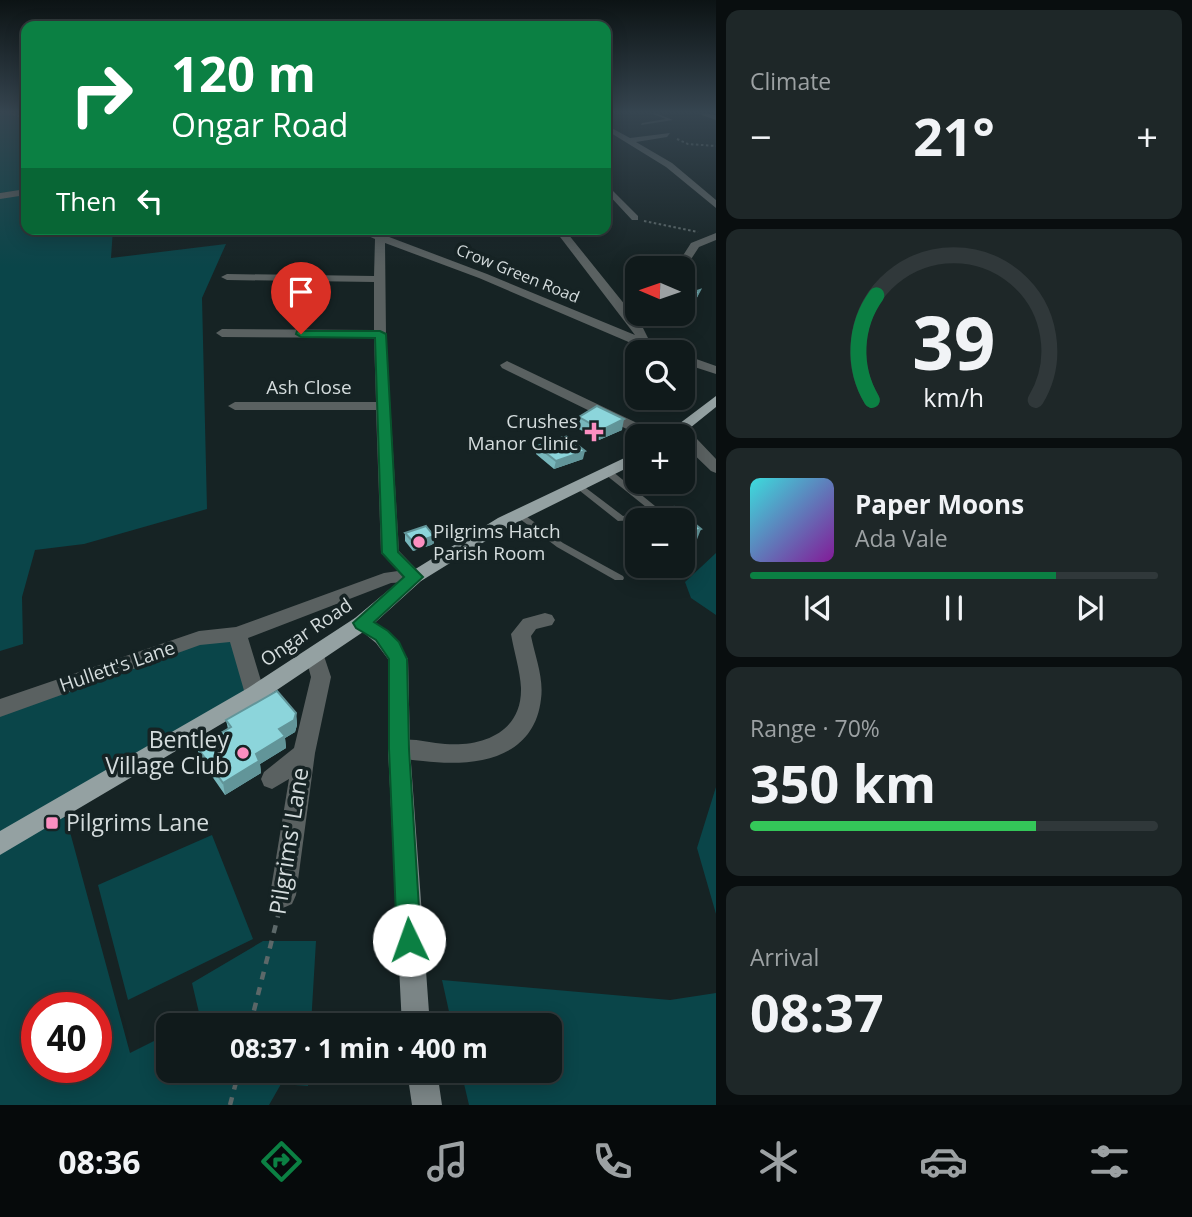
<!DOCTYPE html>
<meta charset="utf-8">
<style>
body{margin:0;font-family:"Open Sans",sans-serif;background:#1e2728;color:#f1f3f6;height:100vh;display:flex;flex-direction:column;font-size:26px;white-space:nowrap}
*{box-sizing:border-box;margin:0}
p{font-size:23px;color:#9ca1a3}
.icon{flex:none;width:38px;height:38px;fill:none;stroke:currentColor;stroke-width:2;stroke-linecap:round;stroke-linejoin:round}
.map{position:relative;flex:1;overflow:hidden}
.details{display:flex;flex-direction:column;gap:10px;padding:10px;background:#090e0f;width:476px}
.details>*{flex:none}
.top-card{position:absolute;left:21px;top:21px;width:590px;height:214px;border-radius:14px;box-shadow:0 4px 18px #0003,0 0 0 2px #30383a;background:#0b8043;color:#fff;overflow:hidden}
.needle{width:46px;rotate:272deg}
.tools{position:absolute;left:625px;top:256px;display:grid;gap:14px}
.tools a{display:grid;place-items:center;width:70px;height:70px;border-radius:14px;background:#101a1b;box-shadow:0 4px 18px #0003,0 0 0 2px #30383a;font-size:35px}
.speed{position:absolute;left:21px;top:992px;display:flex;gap:14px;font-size:35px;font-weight:700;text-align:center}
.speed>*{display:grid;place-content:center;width:91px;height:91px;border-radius:50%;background:#101a1b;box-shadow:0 4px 18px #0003,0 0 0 2px #30383a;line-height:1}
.speed .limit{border:10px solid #d22;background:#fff;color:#111}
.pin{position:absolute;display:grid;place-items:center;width:60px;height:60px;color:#fff;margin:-72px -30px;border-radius:50% 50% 50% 0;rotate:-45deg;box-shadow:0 0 7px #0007}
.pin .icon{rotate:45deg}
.me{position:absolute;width:77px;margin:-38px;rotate:357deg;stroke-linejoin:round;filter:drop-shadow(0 0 5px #0008)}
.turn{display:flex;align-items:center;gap:24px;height:147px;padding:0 35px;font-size:32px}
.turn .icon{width:91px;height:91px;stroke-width:2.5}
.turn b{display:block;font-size:49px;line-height:60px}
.then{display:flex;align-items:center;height:66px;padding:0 35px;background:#0003;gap:14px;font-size:26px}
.big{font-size:52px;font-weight:700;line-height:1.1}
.details .widget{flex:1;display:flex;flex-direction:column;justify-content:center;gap:10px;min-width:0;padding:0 24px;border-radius:14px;background:#1e2728}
.details .dial{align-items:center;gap:0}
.dial svg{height:182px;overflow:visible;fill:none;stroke:#30383a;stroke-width:7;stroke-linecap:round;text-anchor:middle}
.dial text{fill:#f1f3f6;stroke:none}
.song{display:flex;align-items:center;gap:21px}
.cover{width:84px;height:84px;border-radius:10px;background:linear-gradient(135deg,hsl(180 70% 55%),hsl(290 70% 35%))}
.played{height:7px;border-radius:4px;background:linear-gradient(90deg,#0b8043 75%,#30383a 75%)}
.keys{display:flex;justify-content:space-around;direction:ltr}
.heat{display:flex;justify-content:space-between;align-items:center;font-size:38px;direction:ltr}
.charge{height:10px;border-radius:5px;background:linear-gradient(90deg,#34c759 70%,#30383a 0)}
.trip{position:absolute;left:156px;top:1013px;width:406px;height:70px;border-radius:14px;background:#101a1b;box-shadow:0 4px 18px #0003,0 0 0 2px #30383a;font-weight:700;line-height:70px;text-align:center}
.tab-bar{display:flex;height:112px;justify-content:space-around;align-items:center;background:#060a0b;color:#9ca1a3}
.tab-bar .icon{width:49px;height:49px}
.tab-bar .on{color:#0b8043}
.tab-bar b{font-size:32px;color:#f1f3f6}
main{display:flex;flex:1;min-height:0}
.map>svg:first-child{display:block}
</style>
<main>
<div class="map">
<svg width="716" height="1105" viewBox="0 0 716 1105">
<rect width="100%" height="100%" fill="#162324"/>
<path fill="#0a4549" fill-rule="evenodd" d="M0,113h26v77l-26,3z
M26,195v34h87l-2,29 115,-14 -24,54 5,211 -123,35 -49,6 -13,47 1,47 -23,7v-453z
M716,553v62l-25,-17 -6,-16z
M237,634l18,60 -197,116 9,11 63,232 38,-19v37h141l-1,15 -27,-2 -12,21h-269v-398l199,-69zM37,1008h59v60h-59z
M716,787v127l-19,-66z
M212,835l41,104 -125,61 -30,-115z
M263,941h53l-5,84h-127l16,-8 -8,-34z
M442,980l228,20 46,-7v112h-247l-8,-34h89v-45l-98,-1z"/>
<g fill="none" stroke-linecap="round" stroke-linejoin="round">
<path stroke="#5c6869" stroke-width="2" stroke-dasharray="2.5 2.5" stroke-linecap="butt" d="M8,113l18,5
M677,139l11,5 28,2
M644,221l54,11
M651,326l9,-6 3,-7"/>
<path stroke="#5c6869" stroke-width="4.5" stroke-dasharray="8 8" stroke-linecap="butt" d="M250,1026l28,-110
M230,1105l9,-34"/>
<path fill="#5a6161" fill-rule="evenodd" d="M650,113h5l18,7 -32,5 1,-2 24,-4z
M609,470l3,1 43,35 2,2 -2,2 -22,10 -15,1 -43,-34 4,-3 3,1 41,31 5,-1 18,-8 -40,-32 -1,-2 1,-2z
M519,511l44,32 60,33 1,2 -1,2h-8l-58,-33 -41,-31 -2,-2z"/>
<path fill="#5a6161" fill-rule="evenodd" d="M701,113l15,2v5l-14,-5z
M606,125l24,13 40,-5 -3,4 -31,5 36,21 44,37v8l-50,-41 -60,-37z
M606,184l32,32v4h-6l-26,-28z
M26,189v6l-26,4v-6z
M353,229h15l119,45 148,61 -81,-106h10l78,97 8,16 20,10h-18l-173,-74 -94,-35 1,91 13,217 25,26 -3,4 -30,2 -143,55 17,56 -3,6 -7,2 -7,-2 -3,-6 -15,-52 -30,3 -200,72v-18l199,-68 37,-4 148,-54 14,-2 -17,-18 -5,-143h-141l-7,-4 7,-4h141l-2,-64 -152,-1 -6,-4 6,-4 152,1v-48l-147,-2 -6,-3 6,-3 147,2 1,-37z
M716,233v7l-17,7 -15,23 -2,-2h-7l16,-25z
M682,354l34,12v8l-34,-11z
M507,361l151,72 2,3h-19l-139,-68 -2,-3z
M676,428l21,11 19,20v14l-5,-2 -29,-28v-7l-11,-1 -2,-3z
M545,613l7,2 3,5 -3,5 -16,4 -5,7c4,20 13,42 10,63 -7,62 -69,68 -118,62 -11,-1 -22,-2 -32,-5l-3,-7 3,-7c17,-6 37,1 54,2 38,3 77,-12 76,-56 -1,-18 -7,-36 -10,-54l12,-15z
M315,647l7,3 9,27 -16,76 -19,142 -4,9 -9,4 -9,-4 -4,-9 19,-116 -17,10 -8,-3 -3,-7 3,-7 30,-24 17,-71 -6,-22 3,-5z"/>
<path fill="#7b8586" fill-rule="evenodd" d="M362,616l28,17 18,26 2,90 20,277h-28l-14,-277v-90l-12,-16 -24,-20 3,-5z
M407,1071h30l5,34h-30z"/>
<path fill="#94a1a2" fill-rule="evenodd" d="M716,396v11l-36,29h-17z
M637,452v11l-127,63 -89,55 -52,47 -107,72 -262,155v-24l248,-143 107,-70 54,-45 89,-55z"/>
</g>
<path fill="#78b7bc" d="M698,295l-13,27 -19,-3 1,-6z
M579,417l43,13 -23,10 -22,-12z
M537,446l46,13 -29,10 -18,-15z
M637,523v14l-3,-3z
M405,533l29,3v8l-21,7 -8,-10z
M296,713l1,12 -2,7 -10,6 1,10 -26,16 1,9 -36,22 -25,-36 -3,-12 31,-18 -2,-9z"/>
<path fill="#629599" d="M700,290l-2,5 -13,27 1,-6z
M624,419l-2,11 -23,10 3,-10z
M585,451l-2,8 -29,10 2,-8z
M701,529l-5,13 -14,5v-10z
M434,536v8l-21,7 1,-8z
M296,713l1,12 -2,7 -10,6 1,10 -26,16 1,9 -36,22 -2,-12 33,-29z"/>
<path fill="#8cd5db" stroke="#629599" stroke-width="2" d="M700,290l-14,26 -16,-3h12v-17z
M597,406l27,13 -22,11 -23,-13z
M566,436l19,15 -29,10 -19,-15z
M674,507l27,22 -19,8v-17h-40z
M426,526l8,10 -20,7 -9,-10z
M277,691l19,22 -2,7 -15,9 6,7 -29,18 3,7 -36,22 -26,-36 34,-20 -5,-7z"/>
<linearGradient id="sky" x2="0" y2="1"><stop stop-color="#0c1314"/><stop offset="0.42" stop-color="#364550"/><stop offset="1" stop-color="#364550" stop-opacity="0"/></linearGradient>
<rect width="716" height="267" fill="url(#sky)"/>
<path fill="#0b8043" stroke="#07532c" stroke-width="2" d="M297,331h83l6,3 12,218 25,25 -49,45 14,9 11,11 8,17 2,90 12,191 -3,9 -9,3 -8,-3 -4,-9 -8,-191v-90l-13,-19 -20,-12 -3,-5 51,-46 -22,-24 -7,-215 -74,-1 -5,-3z"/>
<g fill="#fc8fc1" stroke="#162324" stroke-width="2.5">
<path d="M590.5 421.5h7v7h7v7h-7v7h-7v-7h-7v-7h7z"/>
<circle cx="419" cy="542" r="7"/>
<circle cx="243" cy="753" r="7"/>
<rect x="45" y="816" width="14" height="14" rx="3.5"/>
</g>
<g text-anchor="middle" stroke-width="7" stroke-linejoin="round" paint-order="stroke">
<g font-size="16" fill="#d4dcdd" stroke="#162324">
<text transform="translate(518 273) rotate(22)" y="6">Crow Green Road</text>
</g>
<g font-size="19" fill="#d4dcdd" stroke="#162324">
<text x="309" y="394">Ash Close</text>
<text transform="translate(306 632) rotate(-34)" y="7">Ongar Road</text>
<text transform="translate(117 666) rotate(-19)" y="7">Hullett's Lane</text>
</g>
<g font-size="19" fill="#d4dcdd" stroke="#162324" text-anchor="end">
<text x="578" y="428">Crushes<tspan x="578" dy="22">Manor Clinic</tspan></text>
<text x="433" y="538" text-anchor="start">Pilgrims Hatch<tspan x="433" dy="22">Parish Room</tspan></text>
</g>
<g font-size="23" fill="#d4dcdd" stroke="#162324" text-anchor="end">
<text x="229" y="748">Bentley<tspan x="229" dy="26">Village Club</tspan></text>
<text x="66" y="831" text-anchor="start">Pilgrims Lane</text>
</g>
<g font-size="23" fill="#d4dcdd" stroke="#162324">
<text transform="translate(289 841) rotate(-81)" y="8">Pilgrims' Lane</text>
</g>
</g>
</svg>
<div class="tools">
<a><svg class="needle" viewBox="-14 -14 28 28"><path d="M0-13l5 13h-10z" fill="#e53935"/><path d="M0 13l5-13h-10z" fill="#9ca1a3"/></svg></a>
<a><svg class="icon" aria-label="search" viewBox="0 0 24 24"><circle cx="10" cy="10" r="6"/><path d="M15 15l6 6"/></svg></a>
<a>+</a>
<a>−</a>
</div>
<div class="speed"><div class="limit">40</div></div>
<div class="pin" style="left:301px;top:334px;background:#d93025"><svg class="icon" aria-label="arrive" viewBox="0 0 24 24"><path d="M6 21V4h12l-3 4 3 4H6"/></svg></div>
<svg class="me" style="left:409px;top:940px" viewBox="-20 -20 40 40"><circle r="19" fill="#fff"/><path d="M0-13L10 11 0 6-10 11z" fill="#0b8043"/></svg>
<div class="trip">08:37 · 1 min · 400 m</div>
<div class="top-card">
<div class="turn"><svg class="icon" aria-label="right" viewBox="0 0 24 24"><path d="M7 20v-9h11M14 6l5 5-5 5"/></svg><div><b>120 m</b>Ongar Road</div></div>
<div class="then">Then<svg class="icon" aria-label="left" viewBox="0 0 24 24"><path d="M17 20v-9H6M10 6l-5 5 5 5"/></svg></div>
</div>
</div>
<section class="details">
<div class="widget"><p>Climate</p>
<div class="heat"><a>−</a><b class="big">21°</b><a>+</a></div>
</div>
<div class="widget dial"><svg viewBox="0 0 100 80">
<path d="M14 69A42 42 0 1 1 86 69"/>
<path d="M14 69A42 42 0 0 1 16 23" stroke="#0b8043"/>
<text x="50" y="56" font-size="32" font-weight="700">39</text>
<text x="50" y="72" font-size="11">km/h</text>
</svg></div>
<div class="widget">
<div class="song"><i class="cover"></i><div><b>Paper Moons</b><p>Ada Vale</p></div></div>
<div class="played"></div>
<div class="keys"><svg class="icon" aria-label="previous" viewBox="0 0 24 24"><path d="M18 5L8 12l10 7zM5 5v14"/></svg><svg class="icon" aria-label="pause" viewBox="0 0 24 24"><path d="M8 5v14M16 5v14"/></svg><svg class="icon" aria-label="next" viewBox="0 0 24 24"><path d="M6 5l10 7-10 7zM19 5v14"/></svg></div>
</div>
<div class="widget"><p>Range · 70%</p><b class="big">350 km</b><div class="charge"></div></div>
<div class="widget"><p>Arrival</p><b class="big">08:37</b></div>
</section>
</main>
<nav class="tab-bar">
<b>08:36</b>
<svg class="icon on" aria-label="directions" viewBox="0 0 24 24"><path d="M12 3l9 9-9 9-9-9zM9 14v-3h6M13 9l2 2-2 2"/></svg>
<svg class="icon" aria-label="music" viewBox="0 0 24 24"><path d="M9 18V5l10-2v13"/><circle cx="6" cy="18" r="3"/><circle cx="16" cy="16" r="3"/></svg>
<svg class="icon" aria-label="phone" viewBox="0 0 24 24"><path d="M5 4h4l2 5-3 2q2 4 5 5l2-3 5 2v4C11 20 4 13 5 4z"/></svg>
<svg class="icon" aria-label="climate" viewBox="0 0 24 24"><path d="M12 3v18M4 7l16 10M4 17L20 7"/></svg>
<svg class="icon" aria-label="car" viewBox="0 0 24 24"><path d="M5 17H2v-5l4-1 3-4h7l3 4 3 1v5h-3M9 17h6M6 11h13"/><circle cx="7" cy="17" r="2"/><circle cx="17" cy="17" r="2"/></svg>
<svg class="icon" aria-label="filters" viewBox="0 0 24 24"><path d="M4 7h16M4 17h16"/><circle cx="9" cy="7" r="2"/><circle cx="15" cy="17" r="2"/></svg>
</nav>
